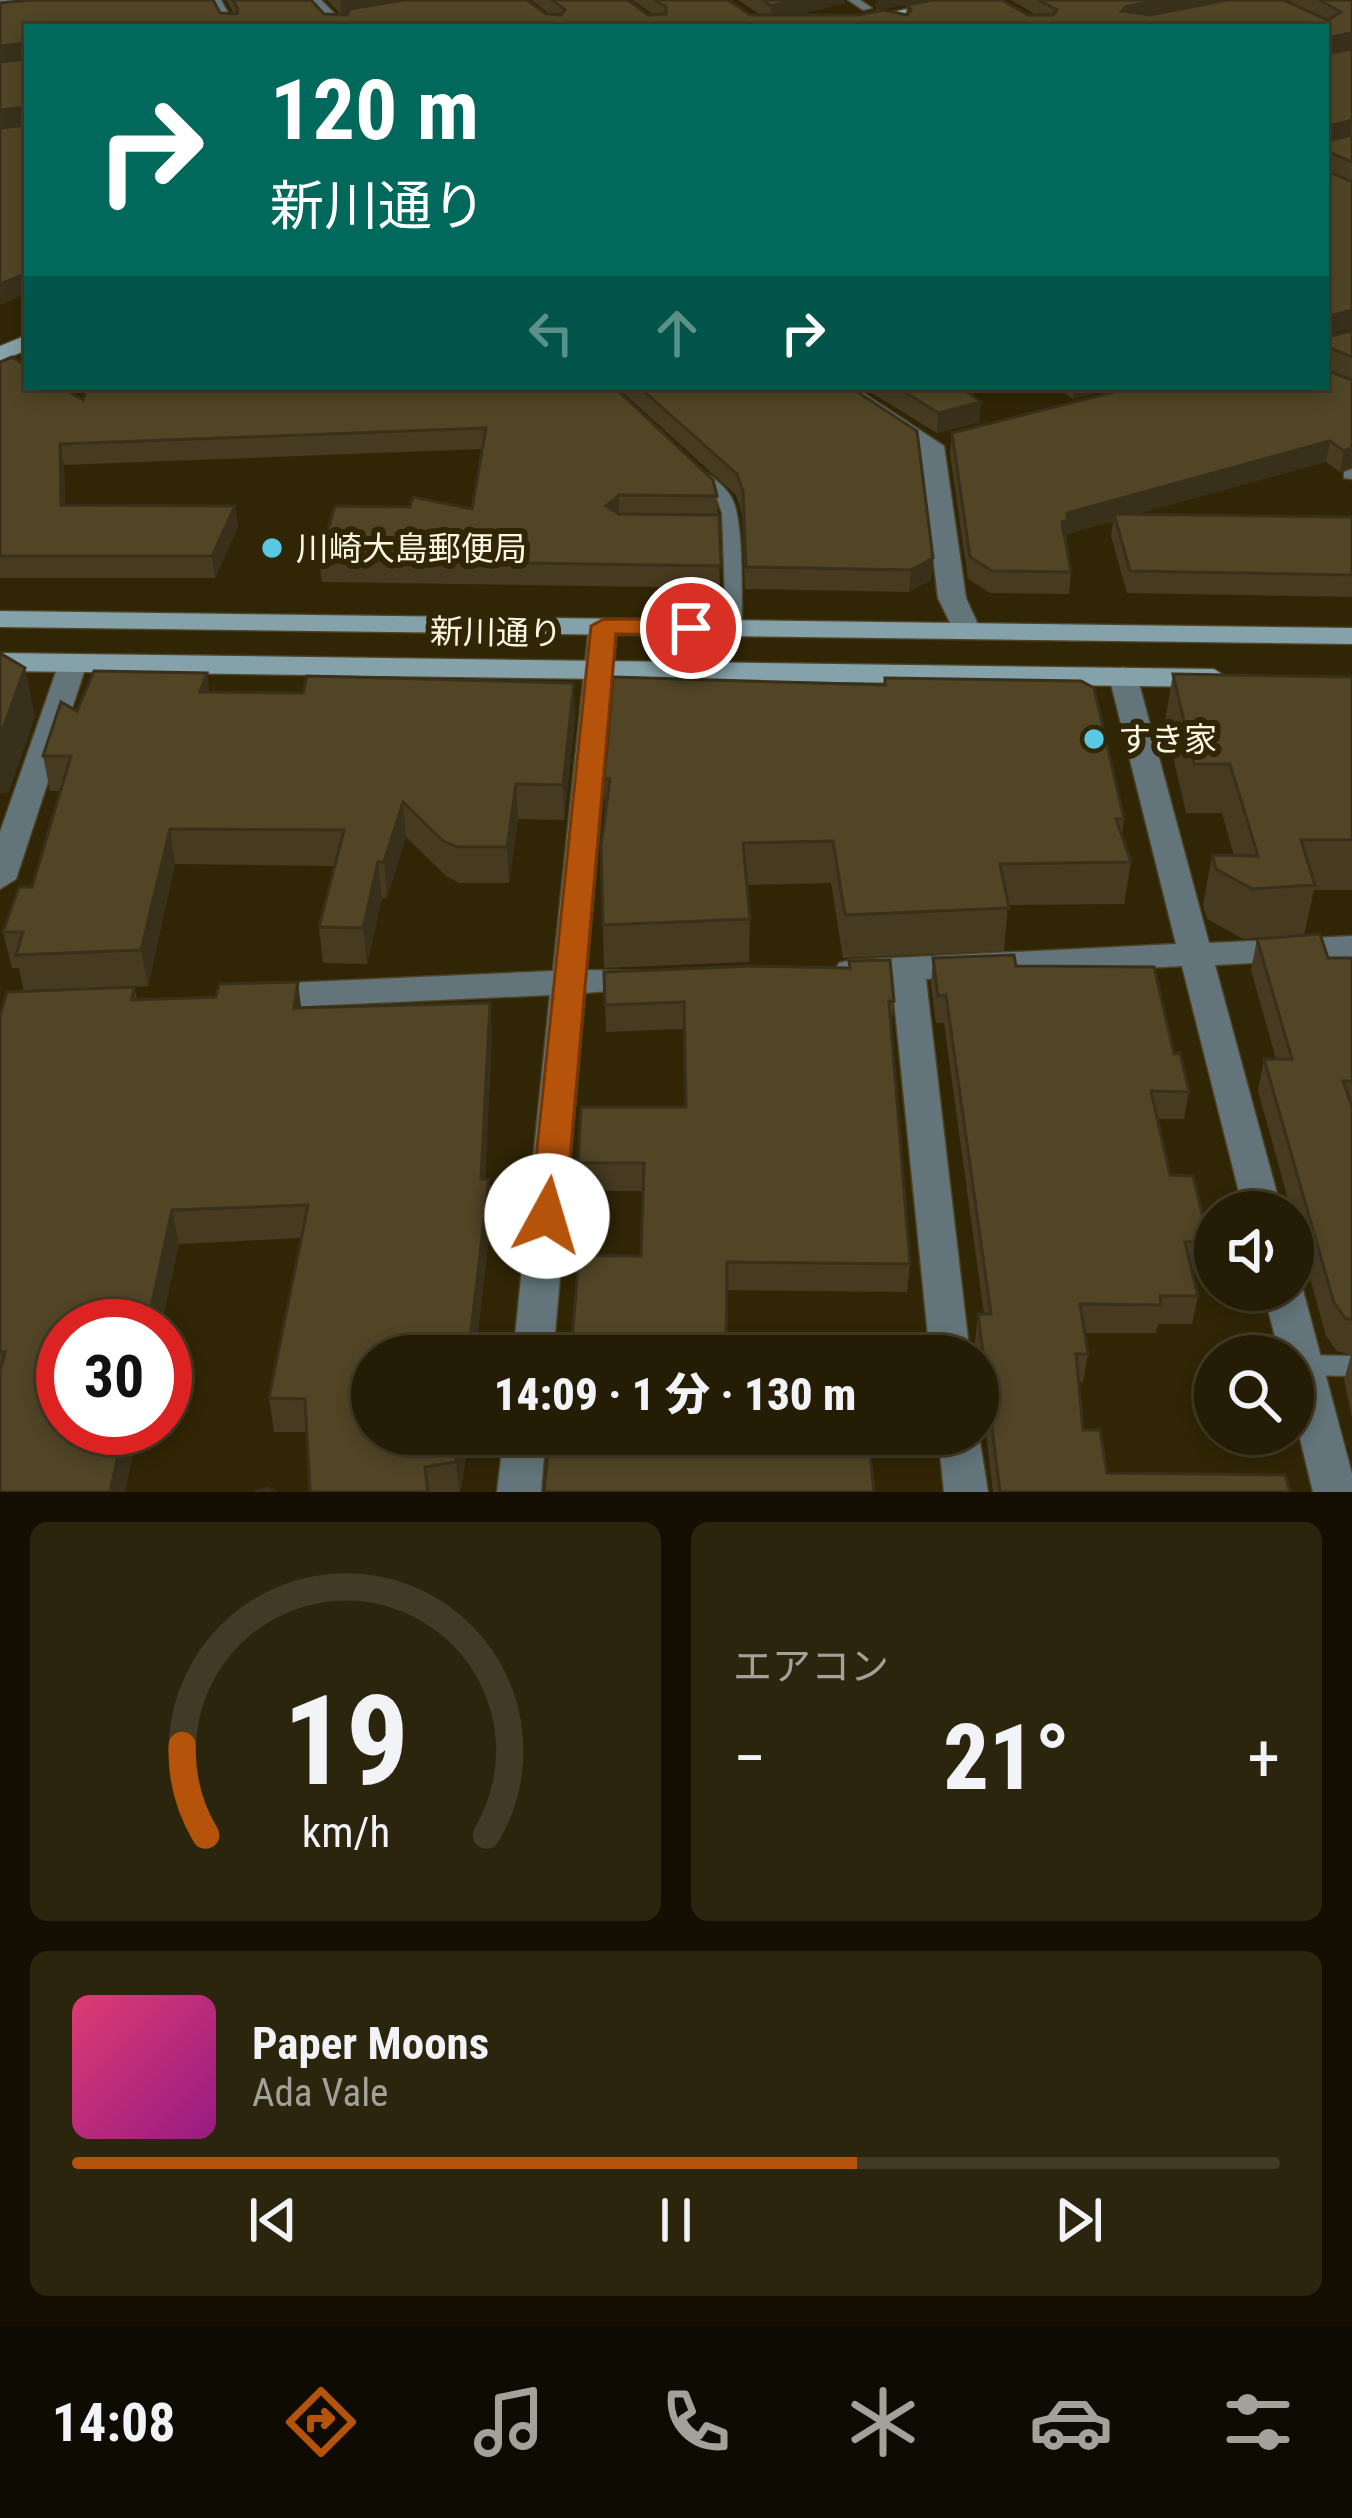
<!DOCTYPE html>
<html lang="ja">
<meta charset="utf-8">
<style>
body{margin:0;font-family:"Roboto Condensed","Noto Sans JP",sans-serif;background:#2c250e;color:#f1f3f6;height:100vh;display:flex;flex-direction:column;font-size:45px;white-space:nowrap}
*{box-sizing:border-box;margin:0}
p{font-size:39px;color:#a3a19a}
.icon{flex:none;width:66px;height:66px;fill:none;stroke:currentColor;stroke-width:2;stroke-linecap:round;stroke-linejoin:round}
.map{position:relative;height:1492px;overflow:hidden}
.details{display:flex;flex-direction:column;gap:30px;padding:30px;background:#140f02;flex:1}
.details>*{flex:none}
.guide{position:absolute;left:24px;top:24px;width:1305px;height:366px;border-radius:0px;box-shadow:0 6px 18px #0003,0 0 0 3px #413a26;background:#00695c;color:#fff;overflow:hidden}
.controls{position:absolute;left:1194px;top:1191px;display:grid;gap:24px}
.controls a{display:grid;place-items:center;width:120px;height:120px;border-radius:50%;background:#241c04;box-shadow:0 6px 18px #0003,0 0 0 3px #413a26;font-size:60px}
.speed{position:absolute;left:36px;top:1299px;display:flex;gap:24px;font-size:60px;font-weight:700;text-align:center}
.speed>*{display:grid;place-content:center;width:156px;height:156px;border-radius:50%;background:#241c04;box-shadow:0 6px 18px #0003,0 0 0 3px #413a26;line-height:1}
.speed .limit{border:18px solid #d22;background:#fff;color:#111}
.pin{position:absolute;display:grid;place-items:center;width:102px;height:102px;color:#fff;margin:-51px;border:6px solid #fff;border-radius:50%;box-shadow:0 3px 12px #0007}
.me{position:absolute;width:132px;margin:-66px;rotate:6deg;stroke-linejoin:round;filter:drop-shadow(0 0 9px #0008)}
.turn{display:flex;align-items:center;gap:42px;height:252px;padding:0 48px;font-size:54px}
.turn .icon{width:156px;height:156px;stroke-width:2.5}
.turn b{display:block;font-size:84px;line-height:102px}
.lanes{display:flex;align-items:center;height:114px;padding:0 48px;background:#0003;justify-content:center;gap:60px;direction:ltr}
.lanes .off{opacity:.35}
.big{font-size:90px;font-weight:800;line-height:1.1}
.details .tile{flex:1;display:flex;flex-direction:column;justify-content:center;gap:18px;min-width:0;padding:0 42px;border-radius:18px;background:#2c250e}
.details .dial{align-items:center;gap:0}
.dial svg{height:312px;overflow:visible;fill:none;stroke:#413a26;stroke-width:7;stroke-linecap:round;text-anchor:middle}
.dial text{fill:#f1f3f6;stroke:none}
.song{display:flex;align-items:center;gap:36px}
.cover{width:144px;height:144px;border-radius:18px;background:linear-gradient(135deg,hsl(340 70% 55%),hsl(310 70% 35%))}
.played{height:12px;border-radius:6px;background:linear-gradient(90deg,#b45309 65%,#413a26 65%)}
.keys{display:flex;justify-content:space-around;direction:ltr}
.heat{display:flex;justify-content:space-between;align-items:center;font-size:66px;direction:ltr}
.details .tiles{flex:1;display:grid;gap:30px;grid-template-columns:1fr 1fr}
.tile:last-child{grid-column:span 2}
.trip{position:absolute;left:351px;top:1335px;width:648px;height:120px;border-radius:60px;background:#241c04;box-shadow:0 6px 18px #0003,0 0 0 3px #413a26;font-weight:800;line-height:120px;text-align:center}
.tabs{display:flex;height:192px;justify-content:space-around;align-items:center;background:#0e0b02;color:#a3a19a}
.tabs .icon{width:84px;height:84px}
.tabs .active{color:#b45309}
.tabs b{font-size:54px;color:#f1f3f6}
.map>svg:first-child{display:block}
</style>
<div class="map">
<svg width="1352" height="1492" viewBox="0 0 1352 1492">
<rect width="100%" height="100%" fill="#302505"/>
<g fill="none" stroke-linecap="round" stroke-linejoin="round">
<g stroke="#4c4224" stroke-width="3">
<path id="lane" d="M211,0h10l15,27h-10z
M848,0h12l12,8 -9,2z
M1352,469v10l-8,-1v-6z
M701,470c10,5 22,15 29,25 15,21 11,104 12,133l-8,5 -8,-5 -4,-115 -5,-14 -24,-24z
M1303,1355l49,1v20l-49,-1 -9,-3v-14z"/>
</g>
<g stroke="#4c4224" stroke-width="3">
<path id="street" d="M0,0h35l-35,8z
M304,0h17l27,27h-19z
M826,387h28l90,59 22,152 15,33 -4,6h-20l-19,-39 -18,-149z
M603,618l14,8 -30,344 66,1 5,8 -5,8 -68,6 -32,363h-40l37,-361 -286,13 -12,-4 -5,-8 5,-8 12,-4 289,-13 36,-345z
M73,654l14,9 -71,216 -16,10v-57l59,-169z
M1123,667l14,9 72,267 143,-7v22l-137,7 67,247h-38l-62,-246 -256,13 44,377h-40l-38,-376 -53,-1 -5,-8 5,-8 12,-3 325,-16 -67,-268z
M1293,1278l10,12 49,184v18h-39l-20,-82v-54h-13l-17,-66h30z
M978,1430l10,62h-44l-6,-58h40z
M504,1434h42l-5,58h-44z"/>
</g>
<g stroke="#4c4224" stroke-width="3">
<path id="secondary" d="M951,0h36l-130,27h-38z
M27,335v15l-27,11v-15z
M0,611l1352,17v16l-1352,-17z
M0,653l1214,16 14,9 -14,9 -1214,-16z"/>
</g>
<use href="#lane" fill="#63757a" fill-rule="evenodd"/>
<use href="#street" fill="#63757a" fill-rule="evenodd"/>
<use href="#secondary" fill="#85a1a9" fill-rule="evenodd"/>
</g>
<path fill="#463b21" d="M226,0h85l13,14 23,1 1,-2 -7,1 -14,-14h200l19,14 5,1 -19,-15h96l20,15 5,-1 -21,-14h96l22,15h11l-23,-15h107v3l-49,12h110l1,-10 129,10 -25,-15h272l23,10 -18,-10h64v49l-1325,-22 193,-14 14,1z
M1352,49v132l-25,-11v167l25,-6v48l-26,-11v-314z
M0,362l83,38 531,-13 103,109 3,92 -398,-6 -3,-22 153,-51 10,-60 -418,16 1,40 170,1 3,21 -23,51h-215z
M1352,380v86l-12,6 -14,-10 -190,52 216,3v80l-225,-4 -16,-57 2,-15 -46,13 -1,8 5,30 -2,22 -79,-1 -22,-14 -18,-126 2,-20z
M617,387h233l83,171 -2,22 -22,12 -164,-3 -3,-76 -6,-18z
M862,387h99l18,35 -42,11z
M1056,387h63l-46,12z
M207,673l2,19 366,25 -11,103 -46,-1 -9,64h-50l-13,-7 -40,-39 -19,61h-5l-15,66 -44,-1 -4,-36 16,-61 -160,-2 -27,122 -124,6 -5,-24h-7l-9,-36 29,-45 29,-96h-11l-7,-35 34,-45z
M1173,674l179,3v213h-38l-10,45 -61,4 -36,-20 -4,-14 9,-50 22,1 -12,-43h-36l-21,-92z
M604,779l520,40 -2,17 9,26 -7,42 -116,1 -4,46 -161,7 -12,-75 -84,2 3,34 -1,43 -145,6 -3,-123 4,-27z
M1257,939l71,19h24v459l-8,-37 7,-25 -14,-4 -11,-15 -68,-245 6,-32h12l-25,-89z
M933,958l83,8 158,88 15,38 -5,27h-27l13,56 39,67 -5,28h-12l6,26 -6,28h-34l-2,9h-71l3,21 -5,28h-4l4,48 24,43 183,19h-297l-7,-59 -5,-7 -3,1v-71l-3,-14 3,-28h6l-40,-291h-8l-5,-38z
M849,961l45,40 -3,27 19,236 -3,28 -180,-2 -1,66h-154l7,-101 62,1 2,-65h-64l-1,-28 107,-56 -1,-78 -78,3 -2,-60 245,-4z
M134,987l3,12 165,9 188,-5 2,33 -7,143h4l3,33 -17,144h-103v78h95l1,12 -8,46h-150l-3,-60h-33l-5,-34 32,-160 -122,6 -18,82h-98l-63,166v-476z"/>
<path fill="#39301b" d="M340,0h81l-80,14z
M794,0h51v3l-74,19v-16z
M876,0h53l-54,11z
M1159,0h77l-115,27 1,-16 4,-4z
M1352,33v16l-26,5v-16z
M27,43v17l-27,3v-17z
M27,107v18l-27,3v-18z
M1352,120l-1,17 -25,6v-16z
M27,273v21l-27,11v-21z
M1352,310v19l-26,6v-18z
M1074,387h45l-46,12z
M981,402l-2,20 -42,11 1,-20z
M1330,441l-4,21 -211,58 -1,-6 -1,7 -46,13 -1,8 -4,-20 5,-9z
M60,444l4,21 1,62 -4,-22z
M1352,447v19l-12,6 4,-21z
M619,495v22l-13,-11z
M235,506l3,21 -23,51 -3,-22z
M933,558l-2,22 -22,12 2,-22z
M25,668l10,49 -26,75 -9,2v-57z
M207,673l4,33 -11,-14z
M574,683l1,34 -11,103 -1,-35z
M516,784l2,35 -9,64 -2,-36z
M403,802l3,35 -19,61 -3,-36z
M170,829l5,35 -27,122 -7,-36z
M378,862l4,36 -15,66 -4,-36z
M298,982l4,32 -8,-6z
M490,1003l2,33 -9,176 -2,-33z
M489,1179l3,33 -17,144h-7z
M172,1210l7,34 -18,82h-14z
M124,1428h15l-14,64h-15z
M461,1434h6l1,12 -9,46 -3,-30z"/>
<path fill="#514526" stroke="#39301b" stroke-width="3" d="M31,0h182l7,13 17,1 1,-5 -5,-9h78l13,14 23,1 3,-6 54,-9h123l19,14 15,1 4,-5 -13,-10h76l20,15 18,-1v-7l-11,-7h73l22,15h108l26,-5 23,5 4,-5 -4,-5 26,-5h69l26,15h25l4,-5 -18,-10h120l-33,7 -4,4 28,4 78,-15h55l45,20 13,-8 -22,-12h33v33l-26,5v-11h-1299v16l-27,3v-43z
M763,0h31l-23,6z
M1352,49v71l-26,7v-73z
M27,59v48l-27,3v-48z
M27,125v148l-27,11v-156z
M1352,135v27l-26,-11v-15l4,4z
M1326,156l1,15 25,11v128l-26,7z
M1326,317l1,20 25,-6v26l-24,-10 -2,9z
M12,357l15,9v21h35l21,13 5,-13h526l99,93 4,16 -98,-1 -13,11 13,8 100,1 2,51 -402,-6 16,-54 75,1 3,-10 59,12 14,-81 -426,16 1,61 174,1 -23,50h-212v-194z
M1326,370l26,10v67l-8,4 -14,-10 -263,72 1,7 -6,2 9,50 -79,-1 -22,-14 -18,-124 181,-46h193z
M639,387h211l67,44 16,127 -22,12 -165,-3 -3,-76 -6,-17z
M897,387h64l20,15 -43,11z
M1114,514l238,3v58l-222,-4z
M0,653l25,15 -25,69z
M94,671l113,2 -7,19 103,1 4,-17 267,7 -11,102 -47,-1 -9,63h-50l-14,-6 -40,-39 -19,60h-6l-15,66 -44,-1 25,-97 -174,-1 -29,121 -125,5 7,-23h-20l16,-45h13l39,-131h-28l18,-54 16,9z
M1173,674l179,3v163h-51l14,45 -63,4 -36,-20 -4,-14 46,1 -28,-92h-36z
M613,677l272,8v-7l196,3 13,7 30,131h-8l15,43 -131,2 9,44 -164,7 -12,-74 -90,2 7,76 -147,6 -2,-80 9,-66h-6z
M1320,934l8,24h24v123h-9l9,25v214l-7,-2 -11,-15 -70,-244h28l-35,-120z
M1014,955l2,11 138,1 20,87 6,-1 9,39 -38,-1 19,84 23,1 16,66h-24l13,54h-38l1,9 -81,-1 8,50h-12l7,76h17l7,43 178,2 5,17h-290l-11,-88 -5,-6 -6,1v-39h6l-6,-46h13l-45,-319 -8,1 -5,-38z
M890,960l4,41h-5l21,263 -183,-2 -1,94h-139v-3l-16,-1 8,-97 62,1 3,-93h-66l3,-56h105l-2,-105 -79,3 -1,-33 149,-6 97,2 -1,-7z
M298,982l-4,26 196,-5 -9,176h8l-21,177h-96v78h89l-5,28 -31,5 3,25h-118l-5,-93 -36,-1 39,-193 -136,5 -25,116h-84v102h61l-14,64h-110v-121l5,-19h-5v-336l7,-24 127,-5 -2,13 84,-3 3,-13z
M581,1434h287l6,58h-330l4,-39 32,1z
M267,1488l10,4h-24z"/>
<path fill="#b45309" stroke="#753606" stroke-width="3" d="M604,619l87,1 12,8 -12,7 -75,-1 -51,582 -5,9 -13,4 -12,-4 -5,-9 61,-590z"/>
<g fill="#59c8e4" stroke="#302505" stroke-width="4.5">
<circle cx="272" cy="548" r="12"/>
<circle cx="1094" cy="739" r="12"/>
</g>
<g text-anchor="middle" stroke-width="12" stroke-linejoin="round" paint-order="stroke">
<g font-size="33" fill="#fbf5e3" stroke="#302505" text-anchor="start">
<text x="296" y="560">川崎大島郵便局</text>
<text x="1118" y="751">すき家</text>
</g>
<g font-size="33" fill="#fbf5e3" stroke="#302505">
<text transform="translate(496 632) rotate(1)" y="12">新川通り</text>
</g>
</g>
</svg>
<div class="controls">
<a><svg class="icon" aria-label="sound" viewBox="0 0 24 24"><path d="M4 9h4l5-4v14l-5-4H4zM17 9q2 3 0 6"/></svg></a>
<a><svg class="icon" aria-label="search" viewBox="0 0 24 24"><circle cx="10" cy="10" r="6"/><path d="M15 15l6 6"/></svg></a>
</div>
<div class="speed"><div class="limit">30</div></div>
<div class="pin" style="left:691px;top:628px;background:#d93025"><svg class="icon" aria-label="arrive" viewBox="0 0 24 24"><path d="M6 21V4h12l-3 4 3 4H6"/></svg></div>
<svg class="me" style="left:547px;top:1216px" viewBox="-20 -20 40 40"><circle r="19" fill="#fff"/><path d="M0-13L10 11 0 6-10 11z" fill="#b45309"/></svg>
<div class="trip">14:09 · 1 分 · 130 m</div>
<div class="guide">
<div class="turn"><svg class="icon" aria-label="right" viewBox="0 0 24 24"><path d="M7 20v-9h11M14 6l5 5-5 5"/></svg><div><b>120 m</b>新川通り</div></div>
<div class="lanes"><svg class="icon off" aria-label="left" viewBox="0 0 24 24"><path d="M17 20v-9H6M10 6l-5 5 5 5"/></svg><svg class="icon off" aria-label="ahead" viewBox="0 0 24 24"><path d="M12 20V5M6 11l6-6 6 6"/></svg><svg class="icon" aria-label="right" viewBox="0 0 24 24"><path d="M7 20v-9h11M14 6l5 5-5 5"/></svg></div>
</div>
</div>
<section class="details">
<div class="tiles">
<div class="tile dial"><svg viewBox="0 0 100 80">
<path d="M14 69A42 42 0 1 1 86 69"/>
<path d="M14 69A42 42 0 0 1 8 46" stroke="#b45309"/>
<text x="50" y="56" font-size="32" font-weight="700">19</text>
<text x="50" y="72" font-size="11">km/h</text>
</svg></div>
<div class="tile"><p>エアコン</p>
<div class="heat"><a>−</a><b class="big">21°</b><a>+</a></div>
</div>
<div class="tile">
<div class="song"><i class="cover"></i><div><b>Paper Moons</b><p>Ada Vale</p></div></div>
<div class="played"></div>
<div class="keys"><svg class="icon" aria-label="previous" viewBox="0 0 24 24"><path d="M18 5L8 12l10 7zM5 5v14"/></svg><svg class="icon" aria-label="pause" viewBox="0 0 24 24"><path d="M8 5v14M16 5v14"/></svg><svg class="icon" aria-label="next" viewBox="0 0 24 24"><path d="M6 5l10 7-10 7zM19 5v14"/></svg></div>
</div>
</div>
</section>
<nav class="tabs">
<b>14:08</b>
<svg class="icon active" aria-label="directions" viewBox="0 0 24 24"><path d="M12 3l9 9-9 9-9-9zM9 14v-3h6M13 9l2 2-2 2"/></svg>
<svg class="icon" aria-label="music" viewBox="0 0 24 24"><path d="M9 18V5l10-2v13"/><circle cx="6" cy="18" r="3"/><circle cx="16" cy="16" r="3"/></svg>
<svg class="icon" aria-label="phone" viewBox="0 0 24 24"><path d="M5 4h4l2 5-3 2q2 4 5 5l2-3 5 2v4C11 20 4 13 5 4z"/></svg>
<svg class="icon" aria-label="climate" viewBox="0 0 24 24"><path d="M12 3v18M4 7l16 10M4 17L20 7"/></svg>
<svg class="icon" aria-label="car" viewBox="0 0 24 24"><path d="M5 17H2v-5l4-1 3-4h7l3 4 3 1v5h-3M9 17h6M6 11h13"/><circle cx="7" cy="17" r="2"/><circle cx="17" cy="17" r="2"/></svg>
<svg class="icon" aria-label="filters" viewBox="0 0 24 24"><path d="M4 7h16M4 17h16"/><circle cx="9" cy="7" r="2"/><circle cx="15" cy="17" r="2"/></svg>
</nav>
